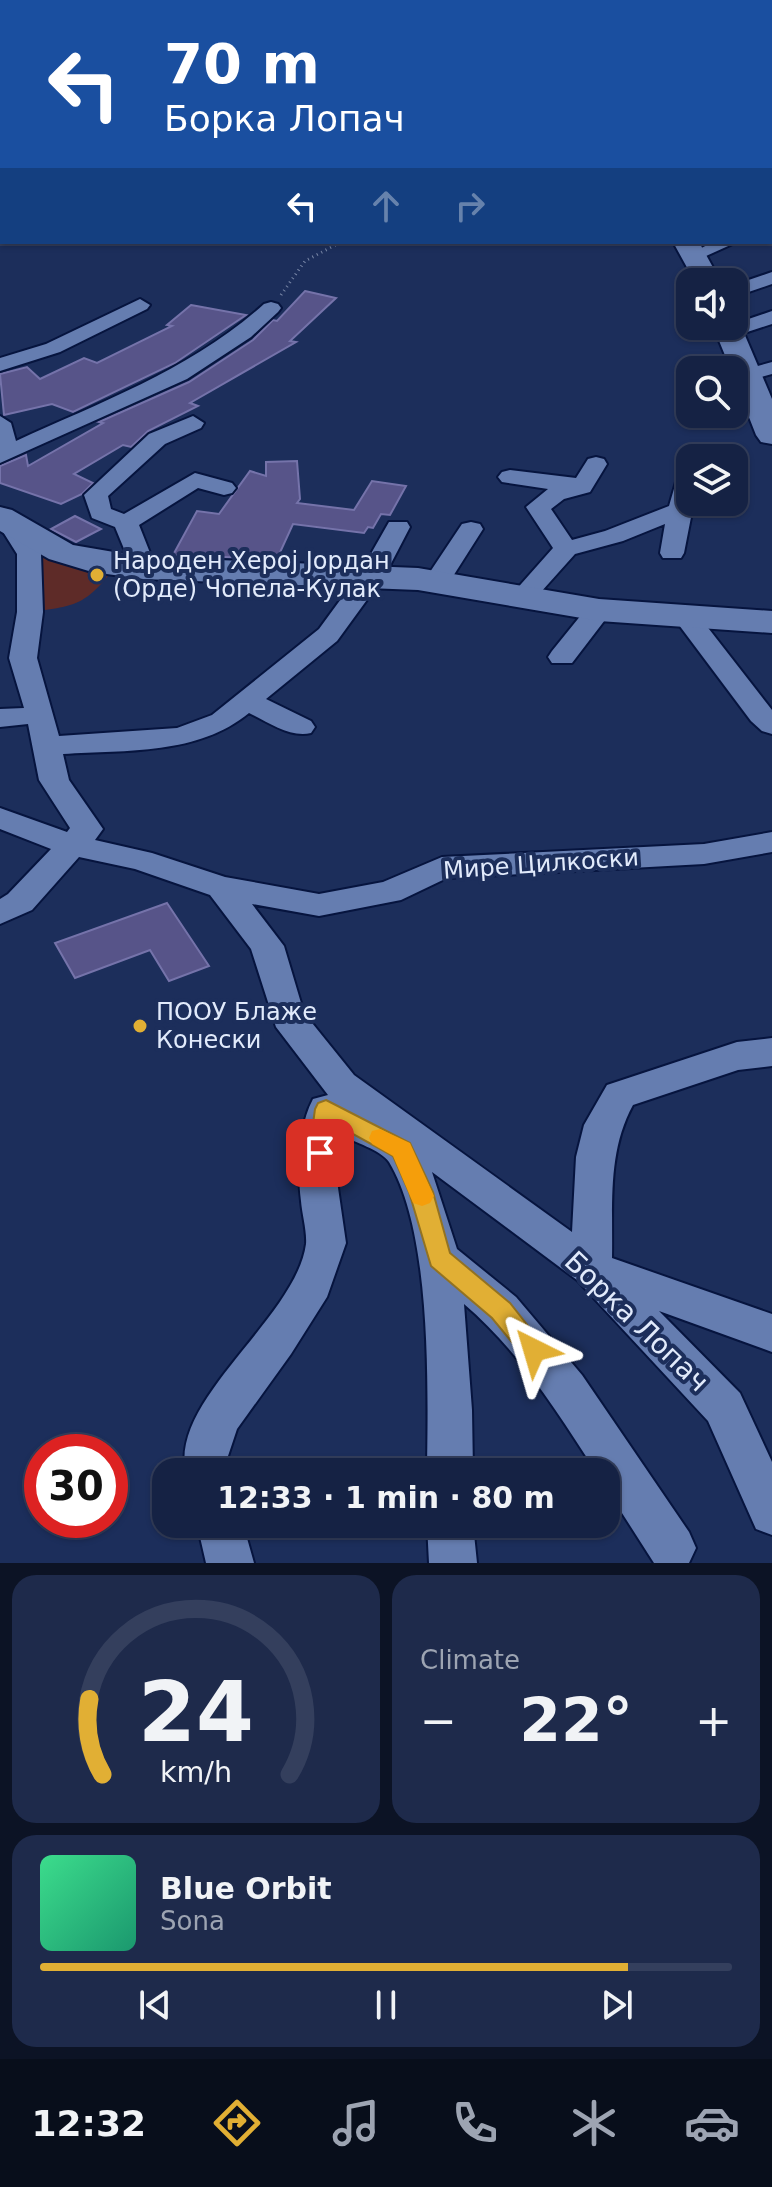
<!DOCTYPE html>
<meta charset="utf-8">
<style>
body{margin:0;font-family:"DejaVu Sans",sans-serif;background:#1e2a4b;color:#f1f3f6;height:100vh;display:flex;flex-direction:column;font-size:30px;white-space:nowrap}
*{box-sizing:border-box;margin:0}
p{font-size:26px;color:#9da4b2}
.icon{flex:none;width:44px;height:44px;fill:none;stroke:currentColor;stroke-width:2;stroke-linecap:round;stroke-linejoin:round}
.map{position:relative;height:1563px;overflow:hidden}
.side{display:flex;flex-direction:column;gap:12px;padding:12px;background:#0c1325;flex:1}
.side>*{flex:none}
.banner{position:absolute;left:0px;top:0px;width:772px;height:244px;box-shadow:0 2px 6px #0004,0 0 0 2px #343f5d;background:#1a4fa0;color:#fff;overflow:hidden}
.controls{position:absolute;left:676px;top:268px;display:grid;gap:16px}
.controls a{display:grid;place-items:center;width:72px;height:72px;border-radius:16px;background:#152244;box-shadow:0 2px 6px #0004,0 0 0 2px #343f5d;font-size:40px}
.speed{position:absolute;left:24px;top:1434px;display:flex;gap:16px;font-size:40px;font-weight:700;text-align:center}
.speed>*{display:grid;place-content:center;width:104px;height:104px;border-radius:50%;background:#152244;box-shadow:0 2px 6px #0004,0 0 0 2px #343f5d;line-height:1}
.speed .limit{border:12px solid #d22;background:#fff;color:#111}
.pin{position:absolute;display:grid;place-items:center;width:68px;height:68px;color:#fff;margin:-34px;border-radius:16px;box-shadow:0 4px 12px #0006}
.me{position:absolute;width:88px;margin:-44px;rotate:320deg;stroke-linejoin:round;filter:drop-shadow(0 0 6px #0008)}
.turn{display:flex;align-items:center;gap:28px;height:168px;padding:0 32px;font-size:36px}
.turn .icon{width:104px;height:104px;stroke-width:2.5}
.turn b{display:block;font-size:56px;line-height:68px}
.lanes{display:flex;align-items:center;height:76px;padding:0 32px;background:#0003;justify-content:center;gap:40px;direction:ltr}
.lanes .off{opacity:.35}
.big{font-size:60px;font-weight:600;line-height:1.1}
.side .tile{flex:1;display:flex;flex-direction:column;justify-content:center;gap:12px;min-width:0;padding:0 28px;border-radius:24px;background:#1e2a4b}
.side .dial{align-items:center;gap:0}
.dial svg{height:208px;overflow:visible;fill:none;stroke:#343f5d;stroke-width:7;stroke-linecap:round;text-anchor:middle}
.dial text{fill:#f1f3f6;stroke:none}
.song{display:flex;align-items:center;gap:24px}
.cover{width:96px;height:96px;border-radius:12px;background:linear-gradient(135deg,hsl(150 70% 55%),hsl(160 70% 35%))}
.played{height:8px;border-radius:4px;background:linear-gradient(90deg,#e1af34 85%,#343f5d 85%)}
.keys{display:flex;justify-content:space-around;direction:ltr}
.heat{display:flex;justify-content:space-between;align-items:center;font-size:44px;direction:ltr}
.side .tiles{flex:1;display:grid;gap:12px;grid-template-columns:1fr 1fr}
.tile:last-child{grid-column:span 2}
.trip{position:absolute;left:152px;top:1458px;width:468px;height:80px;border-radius:24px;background:#152244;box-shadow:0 2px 6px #0004,0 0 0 2px #343f5d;font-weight:600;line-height:80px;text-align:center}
.dock{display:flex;height:128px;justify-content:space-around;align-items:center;background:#080e1b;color:#9da4b2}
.dock .icon{width:56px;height:56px}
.dock .current{color:#e1af34}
.dock b{font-size:36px;color:#f1f3f6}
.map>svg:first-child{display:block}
</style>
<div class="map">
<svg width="772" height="1563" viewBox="0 0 772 1563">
<rect width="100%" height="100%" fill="#1c2e5b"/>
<path fill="#5e2b28" d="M32,537l85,28c-31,39 -38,41 -87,47z"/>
<path fill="#575489" stroke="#7573aa" stroke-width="2" d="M305,291l31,7 -46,43 6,1 -106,61 8,3 -50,25 -17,16 -8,-2 -49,29 19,9 -11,11 -21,10 -61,-21v-17l26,-11 2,11 75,-43 -4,-1 90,-40 64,-42 20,-20 4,1z
M191,305l55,10 -71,48 -102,49 -21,-8 -48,11 -4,-41 27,-7 13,12 44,-21 13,5 75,-37 -5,-1z
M297,461l3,38 -3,4 57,7 18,-29 34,5 -16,29 -9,-1 -8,14 -5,-1 -4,6 -71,-9 -16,35 -104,-4 24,-44 22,3 31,-43 16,5v-14z
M75,516l26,13 -25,13 -25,-13z
M167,903l42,63 -40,15 -19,-31 -75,28 -20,-35z"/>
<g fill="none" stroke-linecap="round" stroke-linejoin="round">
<g stroke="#06143e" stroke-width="4">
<path id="lane" d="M770,45h2v4h-2z"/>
</g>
<g stroke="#06143e" stroke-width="4">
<path id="street" d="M770,116h2v10h-2z
M770,194h2l-2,11z
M713,242h24l-42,19 -9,-5z
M772,272v12l-38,13v-12z
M140,299l10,6 -3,4 -87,43 -60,19v-13l46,-14z
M271,302l7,2 3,4 -3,4 -27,25 -64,42 -187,84v-47l11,7 5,18c87,-40 176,-72 248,-137z
M772,311v13l-43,14 -10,-6 3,-4z
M772,362v12l-25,7 -10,-6 3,-4z
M193,416l11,7 -3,5 -36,16 -57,52 3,13 13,5 71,-41 37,10 4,5 -4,5 -8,2 -26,-7 -59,37 17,43 -4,5h-18l-19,-46 -23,-9 -8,-23 65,-61z
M596,457l8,2 3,5 -17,28 -26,7 -13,10 21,31 33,-9 64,-25 9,-31 12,-1v28h4l-10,51 -3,5h-18l-3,-5 5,-29 -42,17 -48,13 -43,48h-18l-4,-5 4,-5 39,-44 -27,-41 22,-18 -46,-7 -4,-5 4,-5 8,-2 66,8 12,-19z
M10,516l9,2 22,36 2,58 -6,46 22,78 118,-8 35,-13 107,-86 41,-56 29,-51h18l3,5 -25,48 -48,66 -71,58 45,22 4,6 -4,6c-21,5 -43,-11 -62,-20 -51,42 -122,37 -186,41l6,26 34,49 -8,11 57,13 73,24 94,17 64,-12 59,-25 262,-13 68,-12v20l-68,12 -257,14 -46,22 -82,16 -67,-12 32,42 20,67 50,62 218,157 4,-75 8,-32 23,-40 130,-43 35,-4v28l-34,4 -105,35c-26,47 -20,101 -21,153l160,56v38l-113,-41 81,82 32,69v73l-16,-6 -48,-108 -131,-141 -145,-108 25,77 59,48 66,78 107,157 7,16 -7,15h-35l-48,-75v-16h-10c-38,-60 -78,-122 -132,-168l8,106 1,62h-46c1,-83 5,-239 -38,-310 -8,-12 -35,-20 -48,-27l-5,39 10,69 -19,54 -36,57 -54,75 -9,27 4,16h-46c-17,-72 110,-154 120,-228 1,-13 -4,-30 -5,-43 -4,-31 -3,-74 12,-102l15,-4 -52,-68 -25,-78 -41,-54 -75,-26 -56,-12 -47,53 -32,14v-25l8,-5 43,-45 -51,-20v-21l67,24 3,-4 -31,-48 -11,-56 -28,3v-18l24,-1 -15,-50 8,-46v-58l-17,-27 1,-9z
M471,522l9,2 3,5 -33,52 -4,5h-18l-4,-5 38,-57z
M599,602l9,2 4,6 -4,6 -36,47h-20l-4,-6 4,-6 38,-47z
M686,609l9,2 77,99v24l-10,-3 -11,-10 -78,-104 4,-6z
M197,1524h46l11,39h-48z
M427,1524h46l4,39h-48z"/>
</g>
<g stroke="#06143e" stroke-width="4">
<path id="secondary" d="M0,0h39l2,2h-39v3z
M673,242h26l22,40h-26z
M734,319l7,7 31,73v45l-11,-2 -5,-7 -22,-56v-9h-3l-18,-44h21z
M0,507l12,3 61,35 70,12 275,11 181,31 173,12v22l-173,-12 -181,-31 -275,-11 -51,-7 -43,-13 -49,-28z"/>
</g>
<path stroke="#7987a7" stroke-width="2" stroke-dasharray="1 3" stroke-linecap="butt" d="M499,0l26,2
M707,0l13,2"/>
<path stroke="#7987a7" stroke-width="3" stroke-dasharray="1 4" stroke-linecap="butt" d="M281,295l24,-34 36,-19"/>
<use href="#lane" fill="#657db0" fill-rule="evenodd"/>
<use href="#street" fill="#657db0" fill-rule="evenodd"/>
<use href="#secondary" fill="#657db0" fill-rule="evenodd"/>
</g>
<path fill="#e1af34" stroke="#927222" stroke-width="2" d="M326,1100l84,43 23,49 17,61 60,50 37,47 -4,8 -9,4 -9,-4 -33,-40 -61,-52 -22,-74 -16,-36 -58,-32 -7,35 -8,3 -8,-3 -3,-6 6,-44 3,-6z"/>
<path fill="#f59e0b" d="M380,1129l30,14 24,53 -4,7 -8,3 -9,-3 -20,-47 -21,-12 -3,-6 3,-7z"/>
<g fill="#e1af34" stroke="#1c2e5b" stroke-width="3">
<circle cx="97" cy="575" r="8"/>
<circle cx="140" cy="1026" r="8"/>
</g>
<g text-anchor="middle" stroke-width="8" stroke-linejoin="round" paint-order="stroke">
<g font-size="24" fill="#e1eafb" stroke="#1c2e5b" text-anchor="start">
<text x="113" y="569">Народен Херој Јордан<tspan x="113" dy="28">(Орде) Чопела-Кулак</tspan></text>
<text x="156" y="1020">ПООУ Блаже<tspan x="156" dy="28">Конески</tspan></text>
</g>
<g font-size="24" fill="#e1eafb" stroke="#1c2e5b">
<text transform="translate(541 864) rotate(-4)" y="8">Мире Цилкоски</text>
</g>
<g font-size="28" fill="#e1eafb" stroke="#1c2e5b">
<text transform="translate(637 1321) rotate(44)" y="10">Борка Лопач</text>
</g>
</g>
</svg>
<div class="controls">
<a><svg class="icon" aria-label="sound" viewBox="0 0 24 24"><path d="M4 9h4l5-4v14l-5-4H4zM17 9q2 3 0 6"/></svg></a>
<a><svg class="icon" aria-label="search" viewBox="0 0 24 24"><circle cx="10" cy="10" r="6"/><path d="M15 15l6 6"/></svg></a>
<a><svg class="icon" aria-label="layers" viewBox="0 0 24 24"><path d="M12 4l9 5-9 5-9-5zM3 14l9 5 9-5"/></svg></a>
</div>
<div class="speed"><div class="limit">30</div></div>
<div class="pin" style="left:320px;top:1153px;background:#d93025"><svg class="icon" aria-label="arrive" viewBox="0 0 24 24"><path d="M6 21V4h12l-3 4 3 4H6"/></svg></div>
<svg class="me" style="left:534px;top:1350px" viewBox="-20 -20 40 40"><path d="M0-17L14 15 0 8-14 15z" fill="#e1af34" stroke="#fff" stroke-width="4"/></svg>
<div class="trip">12:33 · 1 min · 80 m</div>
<div class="banner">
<div class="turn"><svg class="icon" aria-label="left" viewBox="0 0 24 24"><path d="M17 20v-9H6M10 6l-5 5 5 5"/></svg><div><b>70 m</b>Борка Лопач</div></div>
<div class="lanes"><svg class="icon" aria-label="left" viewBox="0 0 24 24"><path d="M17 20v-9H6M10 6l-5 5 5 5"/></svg><svg class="icon off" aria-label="ahead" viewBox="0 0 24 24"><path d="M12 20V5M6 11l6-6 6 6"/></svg><svg class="icon off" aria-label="right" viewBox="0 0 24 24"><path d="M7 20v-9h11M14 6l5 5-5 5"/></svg></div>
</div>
</div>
<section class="side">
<div class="tiles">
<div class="tile dial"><svg viewBox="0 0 100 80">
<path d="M14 69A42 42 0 1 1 86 69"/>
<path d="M14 69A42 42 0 0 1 9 40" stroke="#e1af34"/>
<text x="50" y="56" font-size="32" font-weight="700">24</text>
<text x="50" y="72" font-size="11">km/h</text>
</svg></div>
<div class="tile"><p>Climate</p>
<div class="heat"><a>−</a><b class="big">22°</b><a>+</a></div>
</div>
<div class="tile">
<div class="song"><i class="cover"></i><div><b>Blue Orbit</b><p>Sona</p></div></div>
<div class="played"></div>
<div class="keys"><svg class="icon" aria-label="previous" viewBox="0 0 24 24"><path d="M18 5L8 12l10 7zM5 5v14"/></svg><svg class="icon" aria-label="pause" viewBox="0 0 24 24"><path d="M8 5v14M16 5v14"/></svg><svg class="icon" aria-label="next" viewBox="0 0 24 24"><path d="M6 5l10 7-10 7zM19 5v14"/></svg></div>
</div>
</div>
</section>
<nav class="dock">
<b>12:32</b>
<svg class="icon current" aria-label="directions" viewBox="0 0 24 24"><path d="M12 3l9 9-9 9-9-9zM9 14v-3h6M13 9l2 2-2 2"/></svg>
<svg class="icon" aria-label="music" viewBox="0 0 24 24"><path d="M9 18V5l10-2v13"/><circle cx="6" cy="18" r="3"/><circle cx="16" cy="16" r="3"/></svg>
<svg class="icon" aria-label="phone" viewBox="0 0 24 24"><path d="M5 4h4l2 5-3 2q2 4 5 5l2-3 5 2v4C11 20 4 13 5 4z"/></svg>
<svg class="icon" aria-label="climate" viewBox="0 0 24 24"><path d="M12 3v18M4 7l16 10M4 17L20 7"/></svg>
<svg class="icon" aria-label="car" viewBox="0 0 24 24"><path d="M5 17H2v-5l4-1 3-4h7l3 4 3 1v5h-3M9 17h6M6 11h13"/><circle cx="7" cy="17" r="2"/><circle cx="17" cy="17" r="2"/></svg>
</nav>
